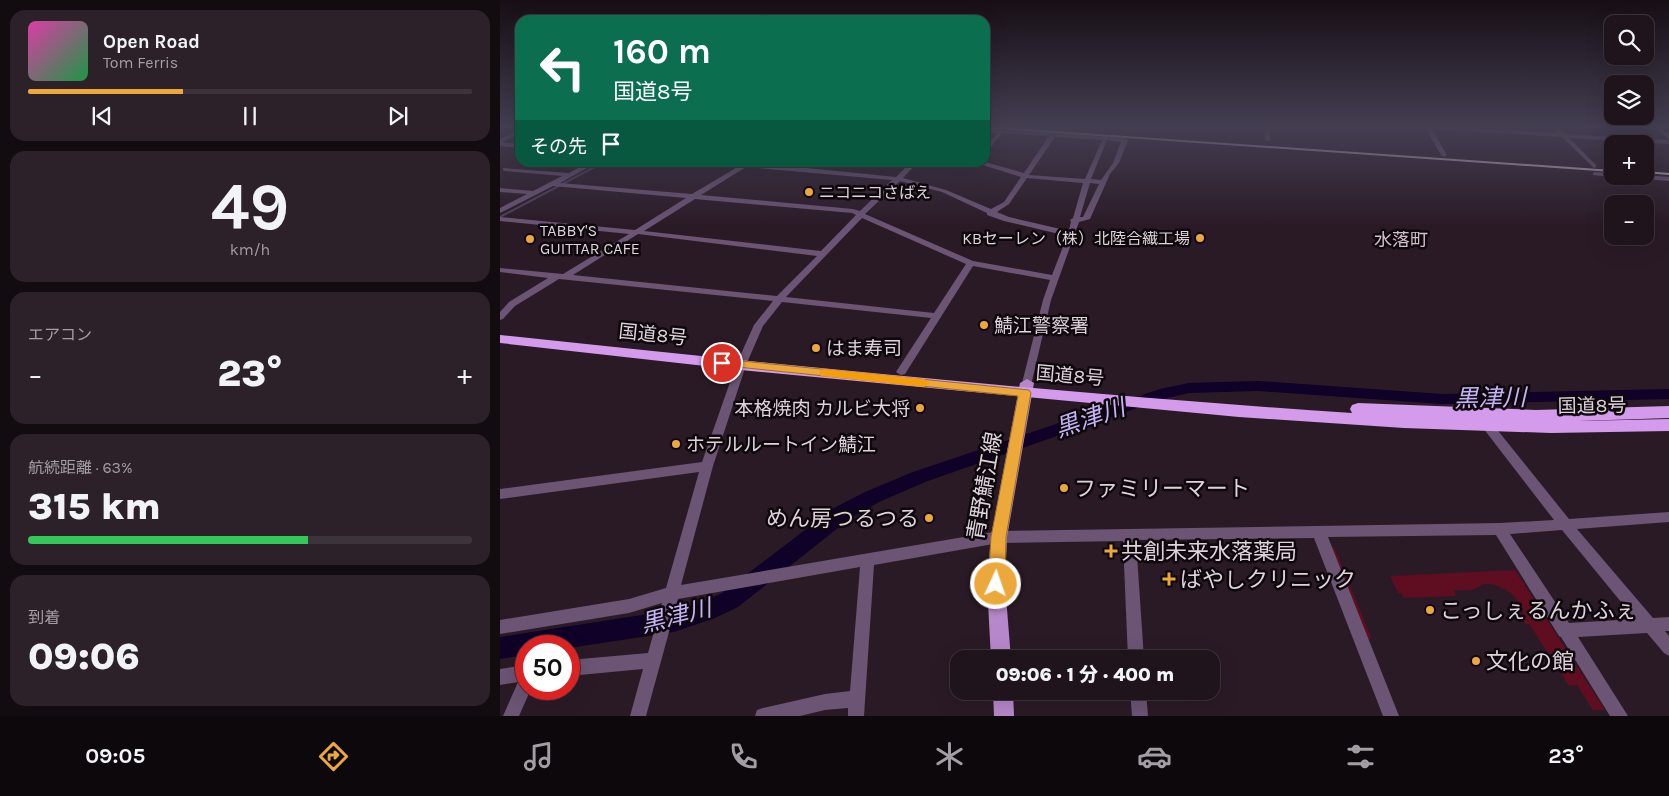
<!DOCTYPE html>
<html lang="ja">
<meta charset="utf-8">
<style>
body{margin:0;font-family:Karla,"Noto Sans JP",sans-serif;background:#2d2129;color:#f1f3f6;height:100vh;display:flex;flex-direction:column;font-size:19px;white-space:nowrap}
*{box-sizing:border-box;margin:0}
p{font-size:16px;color:#a29ea3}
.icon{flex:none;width:28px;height:28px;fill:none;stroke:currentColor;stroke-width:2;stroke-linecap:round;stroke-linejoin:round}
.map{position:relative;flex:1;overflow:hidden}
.details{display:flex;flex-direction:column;gap:10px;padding:10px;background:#120b0f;width:500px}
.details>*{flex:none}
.top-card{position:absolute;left:15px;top:15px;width:475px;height:152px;border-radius:15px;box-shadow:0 5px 20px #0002,0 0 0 1px #3d333b;background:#0b6e4f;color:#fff;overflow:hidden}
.buttons{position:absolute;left:1104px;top:15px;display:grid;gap:10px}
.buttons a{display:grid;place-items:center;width:50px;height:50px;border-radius:10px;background:#20141c;box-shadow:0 5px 20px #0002,0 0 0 1px #3d333b;font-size:25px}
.speed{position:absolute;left:15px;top:635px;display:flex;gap:10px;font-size:25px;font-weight:700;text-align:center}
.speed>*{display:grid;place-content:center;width:65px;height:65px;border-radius:50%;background:#20141c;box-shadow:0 5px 20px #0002,0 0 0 1px #3d333b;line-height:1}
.speed .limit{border:8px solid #d22;background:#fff;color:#111}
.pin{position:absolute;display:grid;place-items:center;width:42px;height:42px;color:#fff;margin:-21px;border:2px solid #fff;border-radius:50%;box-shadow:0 1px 5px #0007}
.me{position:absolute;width:55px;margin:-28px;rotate:3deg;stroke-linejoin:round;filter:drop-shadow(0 0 4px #0008)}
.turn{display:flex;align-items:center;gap:18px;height:105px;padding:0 15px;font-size:22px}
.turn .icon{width:65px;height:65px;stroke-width:2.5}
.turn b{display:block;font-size:35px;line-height:42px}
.then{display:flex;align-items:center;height:48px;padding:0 15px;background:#0003;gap:10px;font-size:19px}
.big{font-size:38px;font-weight:800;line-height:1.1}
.details .card{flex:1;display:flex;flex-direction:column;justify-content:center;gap:8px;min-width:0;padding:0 18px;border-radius:15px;background:#2d2129}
.details .dial{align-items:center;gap:0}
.dial b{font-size:65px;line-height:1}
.song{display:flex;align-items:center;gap:15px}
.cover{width:60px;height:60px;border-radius:8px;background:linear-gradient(135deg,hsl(320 70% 55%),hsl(140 70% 35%))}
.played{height:5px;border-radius:2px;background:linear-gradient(90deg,#eda83c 35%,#3d333b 35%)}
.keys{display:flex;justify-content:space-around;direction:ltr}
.heat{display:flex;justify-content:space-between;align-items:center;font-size:28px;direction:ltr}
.charge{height:8px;border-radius:4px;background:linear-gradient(90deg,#34c759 63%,#3d333b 0)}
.trip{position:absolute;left:450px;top:650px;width:270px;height:50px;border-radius:15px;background:#20141c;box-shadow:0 5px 20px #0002,0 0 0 1px #3d333b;font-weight:800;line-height:50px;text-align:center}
.menu{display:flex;height:80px;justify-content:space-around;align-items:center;background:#0d080b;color:#a29ea3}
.menu .icon{width:35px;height:35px}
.menu .selected{color:#eda83c}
.menu b{font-size:22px;color:#f1f3f6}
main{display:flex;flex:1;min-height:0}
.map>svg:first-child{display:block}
</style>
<main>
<section class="details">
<div class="card">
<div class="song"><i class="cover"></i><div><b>Open Road</b><p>Tom Ferris</p></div></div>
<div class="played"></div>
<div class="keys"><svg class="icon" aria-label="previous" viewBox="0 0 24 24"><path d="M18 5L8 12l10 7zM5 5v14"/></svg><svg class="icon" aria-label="pause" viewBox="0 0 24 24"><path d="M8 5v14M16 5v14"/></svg><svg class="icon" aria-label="next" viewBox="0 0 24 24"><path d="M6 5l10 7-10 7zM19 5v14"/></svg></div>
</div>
<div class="card dial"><b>49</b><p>km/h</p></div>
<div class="card"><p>エアコン</p>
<div class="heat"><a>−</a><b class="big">23°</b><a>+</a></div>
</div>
<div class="card"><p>航続距離 · 63%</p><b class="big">315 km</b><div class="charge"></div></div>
<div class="card"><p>到着</p><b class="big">09:06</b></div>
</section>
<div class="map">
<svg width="1169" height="716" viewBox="0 0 1169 716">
<rect width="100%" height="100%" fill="#2a1a26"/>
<path fill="#5f0d20" d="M828,547h6l37,90 -2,4z
M1015,570l90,140h-12l-16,-25 -8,1 -40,-62h-4c-3,-6 0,-13 -4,-19 -7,-12 -22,-22 -37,-21 -4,1 -6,4 -10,5 -5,2 -14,1 -20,1l2,6 -52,2 -3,-5h-3l-8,-17z"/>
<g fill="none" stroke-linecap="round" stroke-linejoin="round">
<path stroke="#4d405d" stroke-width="2" d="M0,217l104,-55"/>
<path fill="#0f0127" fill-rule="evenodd" d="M758,381l184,13 227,-5v10l-227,5 -184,-13 -69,2 -26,6 -238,83 -46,20 -31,18 -110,87 -23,11 -41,14 -105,16v-2h-43v9l-26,4v-22l174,-27 29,-8 19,-9 112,-85 31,-16 48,-20 247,-83 29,-6z"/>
<path fill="#6b5474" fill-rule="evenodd" d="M764,126h6v15l-5,-1z
M908,126h31l119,7 -7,-7h6l8,8 104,6v4l-100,-6 27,27v2l-2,1 -32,-31 -130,-8 15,26 -3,2 -3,-2 -15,-26z
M1151,126h7l11,8v5z
M1165,126h4v2l-3,-1z
M485,128l140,10 3,2 -9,23 -9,11 -20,45 -11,3 -28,78 -20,85 -4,1 -5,-3 21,-83 7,-20 -77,-14 -68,108 -4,1 -5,-3 35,-54 -149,-16 -19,24 -17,39 -33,101 -32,119 318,-54 501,-8 54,-3 -71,-92 -2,-3 2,-3h8l78,97 100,-7v10l-92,7 76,89 16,-1v14h-4l4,5v20l-5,-3 -17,-20 -69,4 50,79h-18l-49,-79 -2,-1 -63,-101 -168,2 71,179h-16l-69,-178 -178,2 8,119h-16l-5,-118 -124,2 -125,22 -10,151h-16v-8l-23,2 -25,6h-45l2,-6 6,-2 62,-14 25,-3 10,-124 -182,32 -32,117h-16l13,-47 -74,7v-16l79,-7 14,-50 -33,10 -129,21v-14l129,-21 37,-11 33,-116 -199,27v-10l202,-27 34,-97 18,-40 19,-24 -214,-22 -44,27 -12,13 -3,1v-8l9,-10 39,-24 -48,-6v-4l63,6 66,-40 -129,-13v-4l135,13 51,-32 -133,-12 -53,27v-5l27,-14 -27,-2v-4l33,3 29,-15 -57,-5 -2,-1v-2l66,5 20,-11h9l-38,21 132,11 47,-28 -24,-4h33l148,15 15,-15h7l-15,16 43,12 45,19 13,-7 17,-25 -48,-15h12l39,11 25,-37 -47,-3 -15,19 -2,1v-6l12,-14 -12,-1zM555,137l47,3 -17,39 -56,-4zM607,140l14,2 -8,21 -12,17 -10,-1zM246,167l146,13 -32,31 -7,-2 -152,-14zM527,178l56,5 -10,35 -3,2 1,2 -3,11 -3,-3 -56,-13 -12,-5 12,-8zM400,181l42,11 45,21v2l17,6 55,13 7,5 -14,36 -79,-14 -108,-47zM590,183l9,1 -16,33h-3zM195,199l157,14 4,2 -35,36 -177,-20zM362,218l104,46 -32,49 -148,-16zM138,234l179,22 -40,40 -204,-21zM1062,530l73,89 -66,4 -59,-89z
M20,129v4l-18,9 18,2v4l-20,-2v-7z
M1095,172l17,1v3h2l-2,1 -19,-2v-2z
M1145,175l24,2v4l-38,-3 -3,-2z
M26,665v24h5l-12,27h-16l15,-34 -18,3v-16z
M630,691h16l2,25h-16z"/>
<path fill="#b687ca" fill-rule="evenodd" d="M527,379l7,4 -27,154 -2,47 6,75h-20l-4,-75 4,-47 29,-154z
M493,691h20l1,25h-20z"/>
<path fill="#d49bec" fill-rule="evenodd" d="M0,335c283,30 567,59 852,78l-2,-4 2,-4 6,-2 178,7 133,-4v12l-90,3 90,-2v12l-118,2 -147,-5 -165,-11 -498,-47 -241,-27z"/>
<path stroke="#c4b9c1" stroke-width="2" d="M485,127l627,44
M1145,172l24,2"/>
</g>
<linearGradient id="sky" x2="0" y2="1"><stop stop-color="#170e15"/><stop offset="0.56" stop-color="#443e52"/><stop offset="1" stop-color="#443e52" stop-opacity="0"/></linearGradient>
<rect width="1169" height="226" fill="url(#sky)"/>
<path fill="#eda83c" stroke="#9a6d27" d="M222,359l307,31 2,3 -25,144 -1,47 -3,5 -6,2 -5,-2 -3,-5 3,-47 27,-141 -300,-31 -1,-2z"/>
<path fill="#f59e0b" d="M325,369l99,10 6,4 -6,4 -103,-11 -2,-3 2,-3z"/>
<g fill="#eda83c" stroke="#0e080d" stroke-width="2">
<circle cx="309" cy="192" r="5"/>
<circle cx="700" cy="238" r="5"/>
<circle cx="30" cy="239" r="5"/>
<circle cx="484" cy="325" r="5"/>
<circle cx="316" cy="348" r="5"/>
<circle cx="420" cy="408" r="5"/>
<circle cx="176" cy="444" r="5"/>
<circle cx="564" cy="488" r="5"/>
<circle cx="429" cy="518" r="5"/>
<path d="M608.5 543.5h5v5h5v5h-5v5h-5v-5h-5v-5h5z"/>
<path d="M666.5 571.5h5v5h5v5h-5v5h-5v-5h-5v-5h5z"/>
<circle cx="930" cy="610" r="5"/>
<circle cx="976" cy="661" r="5"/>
</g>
<g text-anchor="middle" stroke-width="5" stroke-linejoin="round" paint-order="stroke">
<g font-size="16" fill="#ded3db" stroke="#0e080d" text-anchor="start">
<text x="319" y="198">ニコニコさばえ</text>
<text x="40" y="236">TABBY'S<tspan x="40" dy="18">GUITTAR CAFE</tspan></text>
<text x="690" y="244" text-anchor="end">KBセーレン（株）北陸合繊工場</text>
</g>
<g font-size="18" fill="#d2bdcd" stroke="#0e080d">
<text x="901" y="246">水落町</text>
</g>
<g font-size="19" fill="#ded3db" stroke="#0e080d" text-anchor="start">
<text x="494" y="332">鯖江警察署</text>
<text x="326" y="355">はま寿司</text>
<text x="410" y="415" text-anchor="end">本格焼肉 カルビ大将</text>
<text x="186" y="451">ホテルルートイン鯖江</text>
</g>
<g font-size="19" fill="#ded3db" stroke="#0e080d">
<text transform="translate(153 334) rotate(6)" y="7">国道8号</text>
<text transform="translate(570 375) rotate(5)" y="7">国道8号</text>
<text transform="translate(1092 405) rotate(-1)" y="7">国道8号</text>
</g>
<g font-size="22" fill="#ded3db" stroke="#0e080d">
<text transform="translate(484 486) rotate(-80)" y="8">青野鯖江線</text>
</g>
<g font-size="22" fill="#ded3db" stroke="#0e080d" text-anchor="start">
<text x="574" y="496">ファミリーマート</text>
<text x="419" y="526" text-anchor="end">めん房つるつる</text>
<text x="621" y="559">共創未来水落薬局</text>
<text x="680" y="587">ばやしクリニック</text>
<text x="940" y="618">こっしぇるんかふぇ</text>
<text x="986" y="669">文化の館</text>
</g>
<g font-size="24" font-style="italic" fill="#c4b3f6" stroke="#0e080d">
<text transform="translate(990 398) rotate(-1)" y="8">黒津川</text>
<text transform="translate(590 418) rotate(-19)" y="8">黒津川</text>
<text transform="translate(176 616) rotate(-14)" y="8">黒津川</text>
</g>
</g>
</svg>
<div class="buttons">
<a><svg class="icon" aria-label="search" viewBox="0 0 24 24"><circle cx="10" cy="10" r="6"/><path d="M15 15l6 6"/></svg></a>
<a><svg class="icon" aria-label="layers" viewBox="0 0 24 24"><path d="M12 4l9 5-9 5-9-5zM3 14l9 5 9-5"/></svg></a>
<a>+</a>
<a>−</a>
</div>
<div class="speed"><div class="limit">50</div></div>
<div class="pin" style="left:222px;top:363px;background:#d93025"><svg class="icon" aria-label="arrive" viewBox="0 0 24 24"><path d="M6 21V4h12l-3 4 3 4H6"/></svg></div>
<svg class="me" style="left:496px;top:584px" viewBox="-20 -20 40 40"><circle r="17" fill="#eda83c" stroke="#fff" stroke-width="3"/><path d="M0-11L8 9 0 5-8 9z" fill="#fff"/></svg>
<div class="trip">09:06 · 1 分 · 400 m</div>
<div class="top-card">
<div class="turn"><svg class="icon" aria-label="left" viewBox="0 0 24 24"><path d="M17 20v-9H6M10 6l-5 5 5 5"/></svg><div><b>160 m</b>国道8号</div></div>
<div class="then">その先<svg class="icon" aria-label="arrive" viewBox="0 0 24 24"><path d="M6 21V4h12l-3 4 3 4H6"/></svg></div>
</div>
</div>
</main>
<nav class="menu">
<b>09:05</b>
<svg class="icon selected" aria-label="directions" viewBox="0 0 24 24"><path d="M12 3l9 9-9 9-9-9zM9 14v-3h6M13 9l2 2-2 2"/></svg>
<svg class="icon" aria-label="music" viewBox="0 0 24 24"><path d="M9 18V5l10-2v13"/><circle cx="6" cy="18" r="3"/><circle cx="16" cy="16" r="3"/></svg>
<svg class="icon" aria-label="phone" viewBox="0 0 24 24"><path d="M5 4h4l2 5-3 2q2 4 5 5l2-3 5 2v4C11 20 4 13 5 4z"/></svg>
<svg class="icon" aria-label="climate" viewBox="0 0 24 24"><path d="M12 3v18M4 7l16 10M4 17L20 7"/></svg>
<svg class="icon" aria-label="car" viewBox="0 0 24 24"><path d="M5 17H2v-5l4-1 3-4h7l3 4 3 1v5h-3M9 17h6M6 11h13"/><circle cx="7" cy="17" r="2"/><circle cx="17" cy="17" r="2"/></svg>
<svg class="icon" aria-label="filters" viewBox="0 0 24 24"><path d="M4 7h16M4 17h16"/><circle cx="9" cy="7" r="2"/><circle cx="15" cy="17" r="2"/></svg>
<b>23°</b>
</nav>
